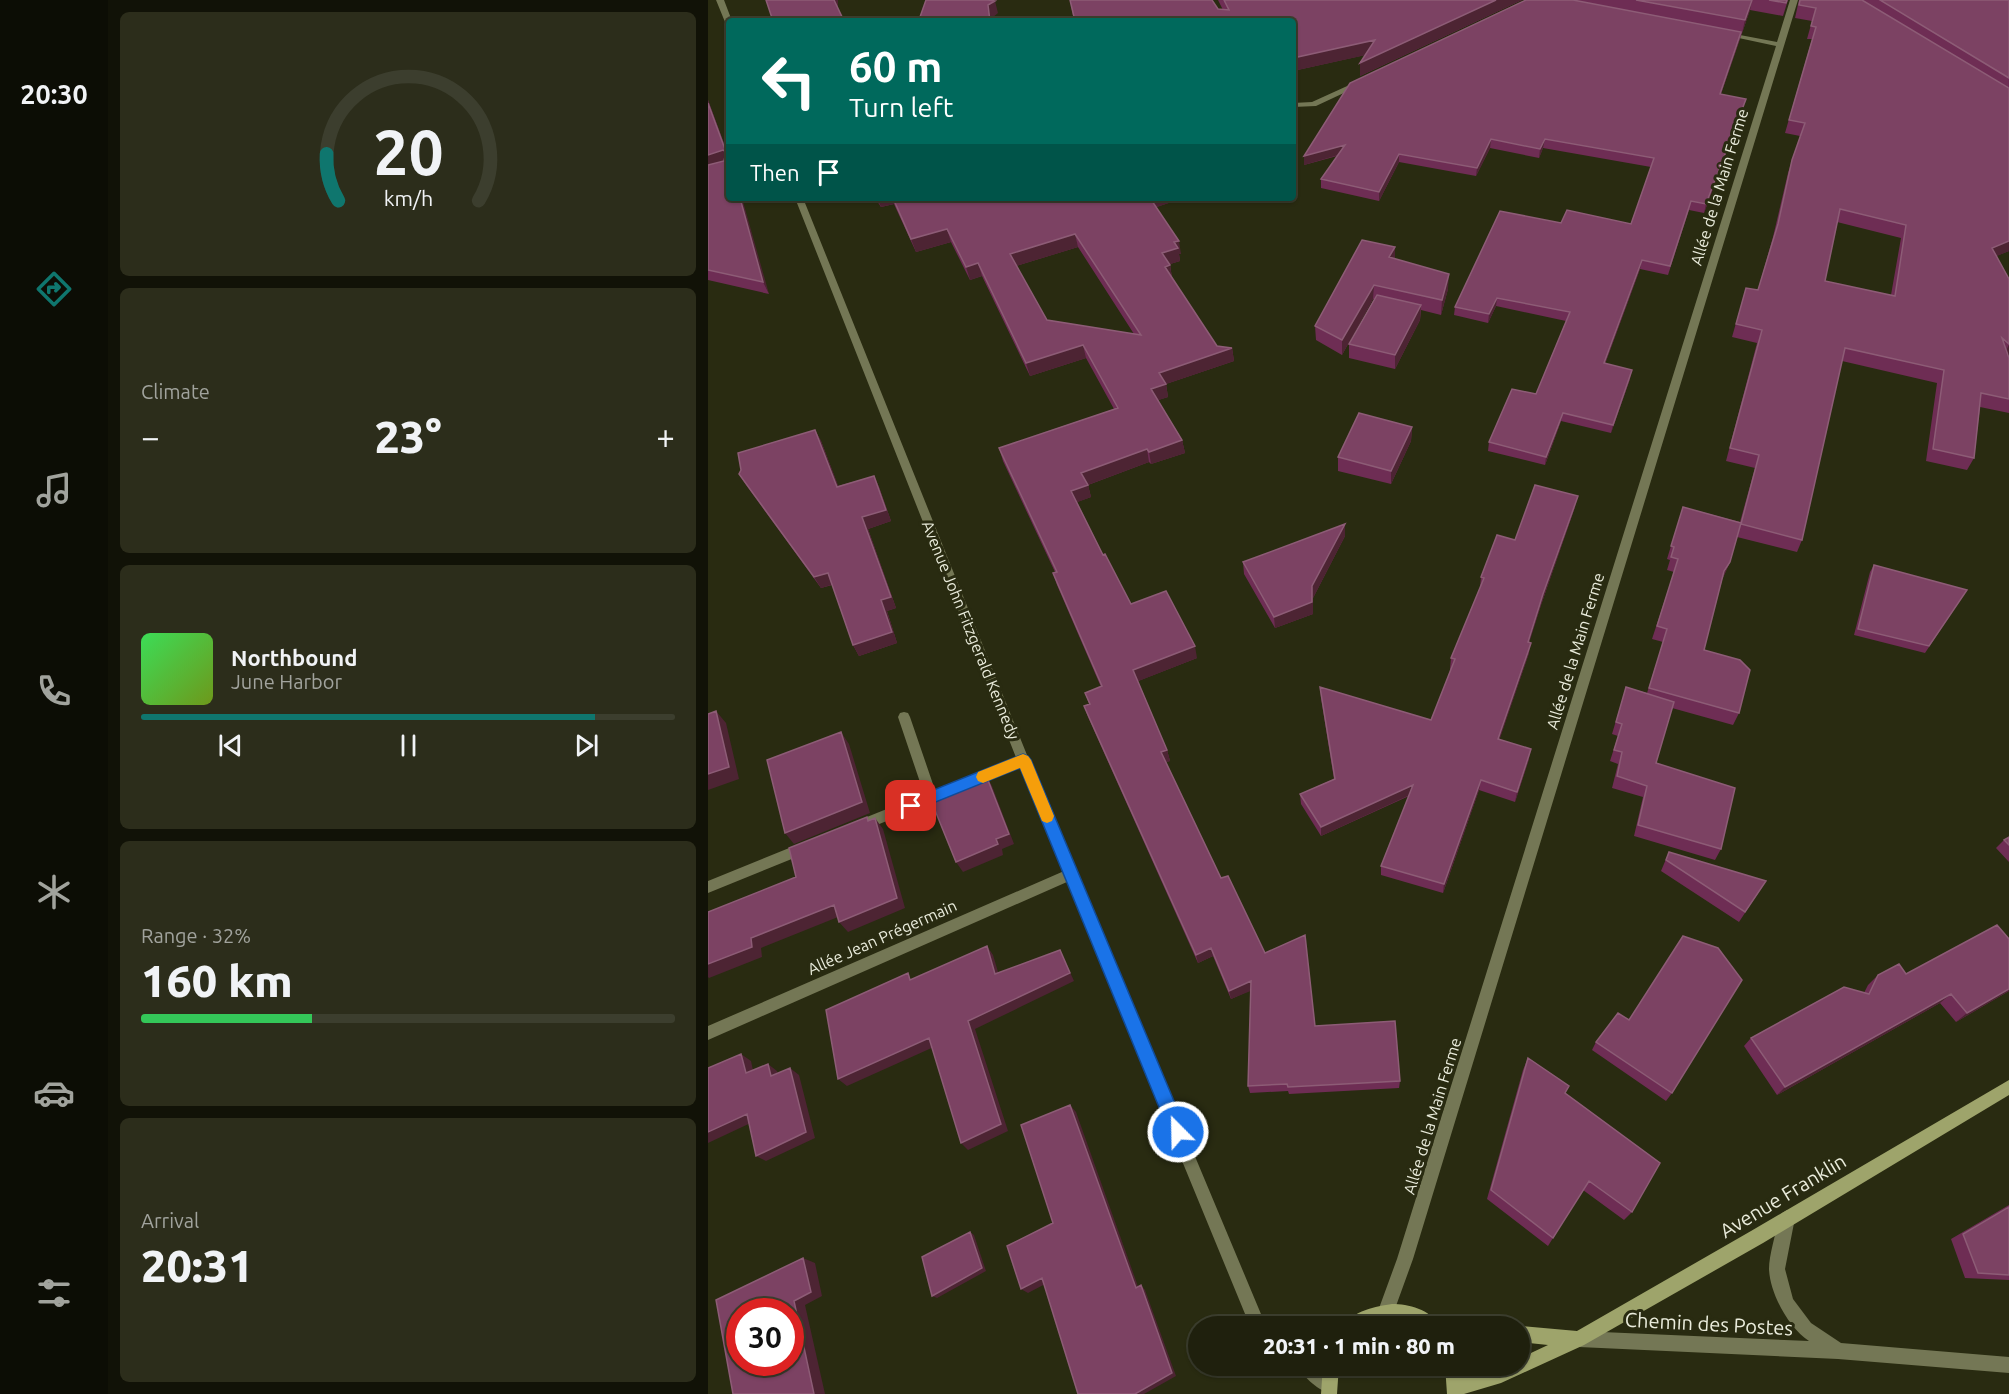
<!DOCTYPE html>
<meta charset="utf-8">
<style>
body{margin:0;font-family:Ubuntu,sans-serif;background:#2c2d1b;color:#f1f3f6;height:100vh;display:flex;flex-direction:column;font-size:22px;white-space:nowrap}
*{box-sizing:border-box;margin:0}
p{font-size:20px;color:#a1a39d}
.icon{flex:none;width:33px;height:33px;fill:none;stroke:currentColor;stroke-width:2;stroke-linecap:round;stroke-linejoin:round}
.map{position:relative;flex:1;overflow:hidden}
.panel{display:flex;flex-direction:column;gap:12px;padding:12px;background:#111207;width:600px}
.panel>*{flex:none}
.top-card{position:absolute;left:18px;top:18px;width:570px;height:183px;border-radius:6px;box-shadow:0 2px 4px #0004,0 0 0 2px #3c3e2e;background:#00695c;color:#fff;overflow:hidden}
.speed{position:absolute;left:18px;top:1298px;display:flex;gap:12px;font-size:30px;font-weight:700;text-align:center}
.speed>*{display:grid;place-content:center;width:78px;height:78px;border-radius:50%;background:#1f200d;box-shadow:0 2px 4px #0004,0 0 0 2px #3c3e2e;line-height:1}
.speed .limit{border:9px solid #d22;background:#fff;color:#111}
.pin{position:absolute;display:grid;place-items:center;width:51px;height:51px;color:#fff;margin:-26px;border-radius:12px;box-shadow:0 3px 9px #0006}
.me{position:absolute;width:66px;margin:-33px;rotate:337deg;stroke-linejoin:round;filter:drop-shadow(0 0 4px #0008)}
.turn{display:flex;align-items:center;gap:21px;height:126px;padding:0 24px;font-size:27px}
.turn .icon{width:78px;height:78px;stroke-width:2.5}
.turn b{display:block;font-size:42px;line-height:51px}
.then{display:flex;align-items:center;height:57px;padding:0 24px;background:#0003;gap:12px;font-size:22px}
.big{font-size:45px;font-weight:800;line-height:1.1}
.panel .card{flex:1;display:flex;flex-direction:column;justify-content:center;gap:9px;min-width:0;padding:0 21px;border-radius:9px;background:#2c2d1b}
.panel .dial{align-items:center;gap:0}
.dial svg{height:156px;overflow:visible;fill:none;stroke:#3c3e2e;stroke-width:7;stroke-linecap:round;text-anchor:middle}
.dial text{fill:#f1f3f6;stroke:none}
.song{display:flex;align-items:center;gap:18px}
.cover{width:72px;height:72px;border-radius:9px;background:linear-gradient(135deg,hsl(130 70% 55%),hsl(80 70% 35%))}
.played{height:6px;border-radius:3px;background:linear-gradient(90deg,#0f766e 85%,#3c3e2e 85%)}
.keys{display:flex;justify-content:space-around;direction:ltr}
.heat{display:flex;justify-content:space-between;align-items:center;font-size:33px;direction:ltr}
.charge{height:9px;border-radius:4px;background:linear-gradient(90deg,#34c759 32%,#3c3e2e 0)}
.trip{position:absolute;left:480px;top:1316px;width:342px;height:60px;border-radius:30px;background:#1f200d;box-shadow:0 2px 4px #0004,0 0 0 2px #3c3e2e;font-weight:800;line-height:60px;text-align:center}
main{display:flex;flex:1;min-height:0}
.tab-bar{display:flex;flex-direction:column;width:108px;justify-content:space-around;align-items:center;background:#0c0d05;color:#a1a39d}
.tab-bar .icon{width:42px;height:42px}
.tab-bar .on{color:#0f766e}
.tab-bar b{font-size:27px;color:#f1f3f6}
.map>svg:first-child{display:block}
</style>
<main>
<nav class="tab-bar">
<b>20:30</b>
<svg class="icon on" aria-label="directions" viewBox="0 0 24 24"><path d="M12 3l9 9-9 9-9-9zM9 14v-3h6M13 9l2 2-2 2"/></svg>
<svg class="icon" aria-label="music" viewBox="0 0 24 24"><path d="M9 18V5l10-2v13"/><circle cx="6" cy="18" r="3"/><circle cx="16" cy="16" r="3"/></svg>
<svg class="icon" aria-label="phone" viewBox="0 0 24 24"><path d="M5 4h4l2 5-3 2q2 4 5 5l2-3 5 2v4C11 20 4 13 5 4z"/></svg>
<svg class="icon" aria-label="climate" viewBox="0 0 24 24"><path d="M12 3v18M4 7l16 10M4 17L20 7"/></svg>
<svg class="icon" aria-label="car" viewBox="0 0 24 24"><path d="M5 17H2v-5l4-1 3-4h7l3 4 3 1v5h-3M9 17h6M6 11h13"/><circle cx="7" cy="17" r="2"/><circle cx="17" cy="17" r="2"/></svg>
<svg class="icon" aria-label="filters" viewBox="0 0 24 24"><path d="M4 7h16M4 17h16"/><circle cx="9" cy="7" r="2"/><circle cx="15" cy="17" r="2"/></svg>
</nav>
<section class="panel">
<div class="card dial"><svg viewBox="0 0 100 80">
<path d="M14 69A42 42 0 1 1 86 69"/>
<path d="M14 69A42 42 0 0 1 8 45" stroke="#0f766e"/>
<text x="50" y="56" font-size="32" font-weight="700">20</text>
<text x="50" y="72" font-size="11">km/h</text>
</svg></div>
<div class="card"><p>Climate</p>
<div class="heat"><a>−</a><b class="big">23°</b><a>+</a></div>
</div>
<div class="card">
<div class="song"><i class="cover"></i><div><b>Northbound</b><p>June Harbor</p></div></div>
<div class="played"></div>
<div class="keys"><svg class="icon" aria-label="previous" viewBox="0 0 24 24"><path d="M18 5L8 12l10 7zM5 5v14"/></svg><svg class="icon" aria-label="pause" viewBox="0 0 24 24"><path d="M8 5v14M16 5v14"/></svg><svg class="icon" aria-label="next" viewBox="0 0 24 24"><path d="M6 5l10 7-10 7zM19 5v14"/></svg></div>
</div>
<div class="card"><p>Range · 32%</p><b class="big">160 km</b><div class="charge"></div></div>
<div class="card"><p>Arrival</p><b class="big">20:31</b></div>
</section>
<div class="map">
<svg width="1301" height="1394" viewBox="0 0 1301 1394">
<rect width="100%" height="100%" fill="#292b11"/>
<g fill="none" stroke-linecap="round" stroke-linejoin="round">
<path fill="#747755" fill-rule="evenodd" d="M196,712l4,1 2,4 25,73 88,-35 4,1 2,4 -2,4 -160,65 -5,2 -5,-2 -1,-4 1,-4 67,-27 -26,-77 2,-4z
M96,842l5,2 2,4 -2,4 -101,41v-12z
M363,868l5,2 2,4 -2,4 -368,162v-14z"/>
<path fill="#747755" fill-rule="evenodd" d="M8,0h8l8,21h-3v3l-4,-2z
M1082,0h8l-385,1259 -21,58 -6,2 -6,-2 -2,-6 19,-52 379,-1213 -56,-12 4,-2 53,10z
M648,82l7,2 -47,22 -23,1v-4l19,-1z
M87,198h8l226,562 237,566h-16l-233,-566z
M1079,1210l5,3 3,5 -10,51 8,30 18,24 30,20 168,14v16l-171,-14 -259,-12 -6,-2 -2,-6 2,-6 6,-2 230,10c-20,-13 -39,-47 -40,-72 0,-14 7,-36 10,-51l3,-5z
M590,1365h20l16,14 2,6 -2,6 -6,2c-11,-4 -26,-17 -30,-28z"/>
<path fill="#9ea46b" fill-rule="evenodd" d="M1301,1080v15l-246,148 -179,102 -83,38 -37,11h-17l-2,-29h16l1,13 42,-13h16v-7l28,-13 -28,-3v-16l57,5 174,-100z
M684,1304c16,0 39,5 46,22h-21l-7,-4 -18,-2 -23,6h-24c6,-15 32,-20 47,-22z
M615,1365h16l-2,29h-16z"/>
</g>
<path fill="#6e2d54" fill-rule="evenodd" d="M362,0h142l6,9 5,1 -5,-10h304l-162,76 5,-21 -72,16v-50h-219z
M818,0h262l-5,16 -33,-6 -29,84 22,14 -39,105 -15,-3 -21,65 -28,-6 -35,95 25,15 -19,54 -50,-12 -16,44 -57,-14 1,-9 47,-48 30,-73 -70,-15 -8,17 -34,-8 1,-8 106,-84 70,1 20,-57 -108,-19 -4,10 -49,-10 -14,28 -77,-14 -20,39 -58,-13v-9l16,-23 -33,9v-9z
M1091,0h210v251l-13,5 13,23v75h-1l1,4v55l-29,-6 -6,51 -7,12 -41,-9 11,-78 -95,-22 -40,179 -5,12 -60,-15 -7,25 -8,18 -18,70 35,63 -6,12 -61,-17 -16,55 65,86 -6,11 -81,-24 9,-39 -31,-9 6,-24 -8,-3 8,-25 -6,-2 14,-47 21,6 16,-51 -11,-3 22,-67 -7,-2 3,-10 -3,-1 16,-52 57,15 15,-54 -29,-7 31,-118 -25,-6 14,-49 12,2 15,-53 15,-64 12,-37 -15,-3 27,-94h-5l5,-18 -17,-3zM1129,222l64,16 -10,57 -66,-14z
M0,100l21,57v41l40,96 -61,-14z
M167,198h309l-28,9 25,47h-2l1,7 -10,3 2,14 45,68 15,2 2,13 -68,23 2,13 -10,3 24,40 3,13 -34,11 -2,-2 -61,23 3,12 -14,5 26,53 28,49 66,54 -59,23 29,69 3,11 -4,1 55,116 44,75 50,73 85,55 -1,7 -110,6 -1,-3 -38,2 -2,-7 3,-96 -20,9 -18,-43 -15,7 -110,-246 -4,-11 5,-2 -4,-11 16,-6 -44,-102 -4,-12 2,-1 -52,-111 -4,-13 115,-39 -28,-51 -56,18 -48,-100 -12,4 -19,-38 -35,10 -22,-48 -13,3zM370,247l56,87 -87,-14 -31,-54z
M687,259l53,30 -7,26 -20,-5 -1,10 -25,49 -46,-11v-14l25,-45h-1l-31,56 -26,-15 -1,-14z
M704,427l-1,14 -20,43 -53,-13v-14z
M107,430l6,11 17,45 36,-10 5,11 12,34 -23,8 28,79 -9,3 10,32 -38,13 -6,-11 -21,-60 -11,3 -75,-103 -7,-11z
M867,507l-34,98 -12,37v11l-30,87 30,19 -14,43 -36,-12 -36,103 -62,-18v-9l28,-70 -88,40 -20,-32 -1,-10 34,-15 -13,-81 -1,-11 111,33 20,-51h-1l1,-11 29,-70 1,-11 34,-37z
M637,524v12l-32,62v16l-38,14 -31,-54 -1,-12z
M1166,565l93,25 -42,63 -71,-18 16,-63z
M1301,837v25l-13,-14 8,-8z
M961,852l97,29 -27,41 -78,-51z
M1198,974l103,17 -53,31 -16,-19 -163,92 -33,-49 7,-8 113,-45 4,-8 10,-10z
M888,1042l76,51 -6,8 -74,-51z
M820,1058l37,35 67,119 -8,8 -41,-30 -35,56 -61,-47 36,-129z
M1301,1205v75l-44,-2 -14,-39z"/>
<path fill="#4d2433" d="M126,0h4v13z
M280,0h2v4l5,-3 3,12 -6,5v3h-2z
M788,0h26l-162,76v-13z
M1044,0l-2,10 -8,23 3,-13z
M1033,32l-2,9 -21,62 2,-9z
M667,40v13l-82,18v-13z
M1038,99l-3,9 -39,105 2,-9z
M0,100l21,57v3l-21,-57z
M783,139l-1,9 -14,28 1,-8z
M837,139l-2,9 -4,10 1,-9z
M637,145v8l-41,12v-9z
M15,150l5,12 -20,6v-13z
M691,154v8l-20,39v-9z
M32,198h2l27,96 -6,-12z
M169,198h15l2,6 -13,3z
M441,198h35l-33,11z
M239,229l4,13 -35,10 -5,-13z
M367,234l3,13 -65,20 -3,-13z
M471,241l2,13h-2l1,7 -16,5 -2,-13 12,-11z
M1301,241v10l-24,10 7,-13z
M687,247v15l-6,-5z
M934,260l-2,9 -38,103 2,-9z
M270,263l4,13 -12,4 -4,-13z
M462,265l2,13 -7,-11z
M741,274l-1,15 -7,26 1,-15z
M666,285l-1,14 -31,56v-15z
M789,298l-1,8 -8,17 1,-9z
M713,305l-1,15 -25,49v-14z
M375,345l3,13 -56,18 -4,-13z
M1301,345v9l-7,3z
M524,348l2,13 -68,23 2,13 -15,5 -2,-13 8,-16z
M924,370l-2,9 -19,54 2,-8z
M855,413l-2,8 -16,44 1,-8z
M704,427l-1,14 -20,43v-13z
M107,430l6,11 22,57 -6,-11z
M474,440l3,13 -34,11 -2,-12z
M439,449l2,13 -64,24 -4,-13z
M166,476l5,11 12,34 -23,8 28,79 -9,3 10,32 -38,13 -6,-11 28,-45 -19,-83z
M380,485l3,12 -16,6 -4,-12z
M870,496l-3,11 -34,98 -15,48 2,-11 15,-48z
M637,524v12l-32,62v16l-38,14 -1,-11 38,-31z
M1022,562l-6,13 -6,10 6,-14z
M120,573l6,11 -13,4 -7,-11z
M823,643l-2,10 -33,97 2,-11z
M487,646l2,12 -61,24 -3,-12z
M8,711l10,12 13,56 -31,11v-16z
M133,732l8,12 21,69 -76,31 -9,-11z
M823,749l-2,10 -14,43 2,-10z
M459,750l3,11 -6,2 -3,-11z
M278,775l6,11 22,58 -12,5 1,6 -40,17 -7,-10 40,-23z
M773,780l-2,10 -36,103 1,-9z
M705,785l-1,9 -91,42v-9z
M167,818l8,11 22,79 -57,24 -9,-10z
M126,905l9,10 -82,33 1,9 -53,21 -1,-1v-13l43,-26z
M279,946l6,9 8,27 -6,-8z
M503,948l2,8 -15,7 -2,-8z
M352,950l14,31 -99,48 33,102 -40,19 -7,-7 7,-122z
M543,981l2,9 -22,9 -2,-8z
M1301,989v2l-53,31 11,-9z
M1243,994l-11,9 -163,92 8,-8z
M221,1038l7,8 -89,40 -9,-7z
M33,1054l10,7 4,19 -9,-7z
M60,1064l9,7 3,12 -9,-7z
M82,1068l9,7 16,63 -49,23 -10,-5z
M362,1105l6,7 64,180 -4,-4z
M39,1114l10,6 -49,23v-11z
M262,1232l4,3 12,36 -49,27 -5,-2z
M95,1258l12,5 7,33 -17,9 20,89h-11l-20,-93z
M334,1278l7,4 -21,11 -7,-4z
M433,1285l4,5 31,86 -32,18h-9z"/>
<path fill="#7c4263" stroke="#8d5c76" stroke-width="1.5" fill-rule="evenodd" d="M58,0h68l10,21h-71z
M218,0h62l7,1 -7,4 2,16h-85l15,-4z
M362,0h142l6,9 11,1 -5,-10h272l-136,63 15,-23 -82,18v-37h-218z
M818,0h47l168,32 -21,62 26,5 -40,105 -15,-3 -21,65 -28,-6 -38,103 28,7 -19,55 -50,-12 -17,44 -57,-15 23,-53 24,5 34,-82 -73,-14 -8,16 -34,-7 45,-96 61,12 6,-13 64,14 23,-66 -109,-19 -5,10 -49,-10 -14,29 -78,-14 -20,38 -58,-13 24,-34 -41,11 46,-73z
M928,0h116l-7,20z
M1061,0h18l-1,3z
M1092,0h62l147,88v153l-17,7 17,31v65l-7,-6 7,20v41l-28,-6 -7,65 -41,-9 11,-79 -99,-22 -43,192 -61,-16 18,-69 -29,-7 32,-118 -26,-6 10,-36 12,2 20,-66 14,-64 13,-37 -16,-3 27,-93 -5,-1 5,-18 -17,-3zM1132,209l66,16 -11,71 -70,-15z
M1172,0h129v78z
M0,103l21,57v38h11l23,84 -55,-12v-105l16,-4 2,-9 -3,-2 -15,5z
M185,198h257l29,43 -5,1 4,6 -16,5 8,12 -5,2 52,79 15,2 -73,25 7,11 -15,5 31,51 -33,12 -2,-3 -66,24 7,12 -17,6 32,64 2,-1 26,50 35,-13 29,55 -62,24 34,80 -6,2 60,126 7,-2 37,77 40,-18 10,91 80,-5 5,60 -112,6 -1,-3 -39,2 3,-105 -22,10 -18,-43 -15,7 -112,-249 6,-2 -5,-11 17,-7 -49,-113 4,-1 -58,-124 119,-40 -35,-63 -57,18 -48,-100 -12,4 -19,-38 -36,10zM367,234l66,101 -94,-15 -37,-66z
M654,240l33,7 -6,10 60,17 -7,26 -68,-15 -32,55 -27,-14z
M669,295l44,10 -26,50 -46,-11z
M651,413l53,14 -21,44 -53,-14z
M107,430l22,57 37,-11 12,34 -24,7 29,80 -10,3 11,32 -39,13 -25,-72 -14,4 -75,-103 2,-4 -3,-17z
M827,485l43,11 -35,98 -15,48 3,1 -33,96 33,10 -14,43 -36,-12 -37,104 -63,-18 32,-81 -92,42 -21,-33 35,-15 -15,-92 111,33 24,-61 -4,-1 33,-80 -3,-1 16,-42 18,5z
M975,507l58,16 -11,39 -6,9 -20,79 36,10 10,10 -11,43 -90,-25 18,-59 -10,-3 21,-67 -7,-2 3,-10 -3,-1z
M637,524l-33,62v16l-38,15 -31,-55z
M1166,565l93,25 -38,56 -71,-17z
M918,687l48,15 -18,61 79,25 -14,61 -83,-24 9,-39 -30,-10 5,-24 -8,-2 8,-26 -6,-2z
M8,711l13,56 -21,7v-60z
M133,732l21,70 -77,31 -18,-73z
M278,775l23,59 -13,5 2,5 -42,18 -26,-64z
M159,817l1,4 7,-3 22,80 -58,24 -5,-17 -83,33 1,9 -44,17v-52l88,-35 -7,-29z
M1301,837v8l-5,-5z
M961,852l97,29 -21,31 -79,-52z
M1289,925l12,14v50l-42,24 -16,-19 -166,93 -34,-49 93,-51 25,7 9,-19 21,-11 7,10z
M975,936l35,12 24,32 -70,113 -76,-51 22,-29 11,7z
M279,946l8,28 65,-24 10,23 -102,48 33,103 -40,19 -32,-105 -91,41 -12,-69 82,-37 2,7z
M33,1054l5,19 22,-9 3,12 19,-8 16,64 -50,24 -9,-42 -39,18v-64z
M820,1058l41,28 -4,7 95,70 -28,49 -43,-31 -36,57 -62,-48z
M362,1105l66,183 5,-3 31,88 -37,21h-57l-36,-116 -21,11 -14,-43 46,-23 -32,-98z
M1301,1207v68l-31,-2 -15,-39z
M262,1232l12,36 -50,28 -10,-39z
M95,1258l8,34 -17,9 20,93h-81l-17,-94zM32,1311h50v51h-50z"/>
<path fill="#1a73e8" stroke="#114b97" stroke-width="1.5" d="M315,754l5,2 3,4 156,372 -3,7 -6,2 -6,-2 -152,-371 -109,44 -5,-2 -3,-4 3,-5z"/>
<path fill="#f59e0b" d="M315,754l5,2 3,4 23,56 -2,5 -5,2 -5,-2 -22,-53 -37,15 -5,-2 -2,-4 2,-5z"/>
<g text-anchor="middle" stroke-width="6" stroke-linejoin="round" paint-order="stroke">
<g font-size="16" fill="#eaecdc" stroke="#292b11">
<text transform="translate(1011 187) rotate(-73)" y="6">Allée de la Main Ferme</text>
<text transform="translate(263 630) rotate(68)" y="6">Avenue John Fitzgerald Kennedy</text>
<text transform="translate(867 651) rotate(-73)" y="6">Allée de la Main Ferme</text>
<text transform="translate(174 937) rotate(-24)" y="6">Allée Jean Prégermain</text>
<text transform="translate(724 1116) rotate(-73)" y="6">Allée de la Main Ferme</text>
</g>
<g font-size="20" fill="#eaecdc" stroke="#292b11">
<text transform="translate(1075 1196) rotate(-31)" y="7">Avenue Franklin</text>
<text transform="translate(1001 1324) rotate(3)" y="7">Chemin des Postes</text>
</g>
</g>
</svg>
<div class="speed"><div class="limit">30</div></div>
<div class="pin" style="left:203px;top:806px;background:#d93025"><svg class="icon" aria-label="arrive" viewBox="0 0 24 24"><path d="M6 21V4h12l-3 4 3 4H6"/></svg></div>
<svg class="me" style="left:470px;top:1132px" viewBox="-20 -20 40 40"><circle r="17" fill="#1a73e8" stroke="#fff" stroke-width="3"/><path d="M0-11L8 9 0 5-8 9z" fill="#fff"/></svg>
<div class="trip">20:31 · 1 min · 80 m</div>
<div class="top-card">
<div class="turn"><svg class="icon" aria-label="left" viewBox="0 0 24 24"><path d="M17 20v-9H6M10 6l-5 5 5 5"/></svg><div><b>60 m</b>Turn left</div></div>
<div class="then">Then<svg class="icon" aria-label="arrive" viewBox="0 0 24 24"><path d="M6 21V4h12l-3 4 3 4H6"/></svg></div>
</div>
</div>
</main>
